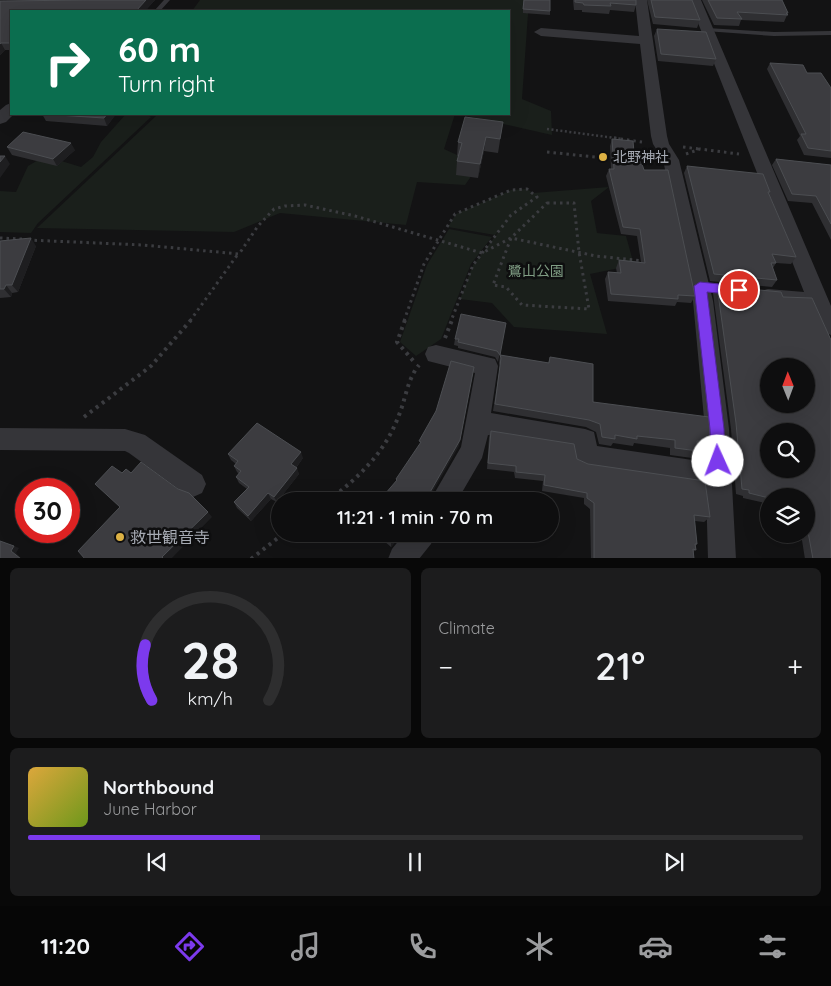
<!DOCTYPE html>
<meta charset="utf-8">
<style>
body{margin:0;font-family:Quicksand,"Noto Sans JP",sans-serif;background:#1c1c1d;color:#f1f3f6;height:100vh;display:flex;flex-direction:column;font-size:19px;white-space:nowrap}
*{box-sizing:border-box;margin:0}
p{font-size:16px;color:#9b9c9e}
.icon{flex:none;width:28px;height:28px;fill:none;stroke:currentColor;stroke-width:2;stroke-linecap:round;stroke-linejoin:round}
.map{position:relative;height:558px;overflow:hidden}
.sheet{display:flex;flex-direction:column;gap:10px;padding:10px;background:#080808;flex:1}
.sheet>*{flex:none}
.hud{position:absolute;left:10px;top:10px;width:500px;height:105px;border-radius:0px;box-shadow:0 5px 20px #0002,0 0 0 1px #2e2e2f;background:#0b6e4f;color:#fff;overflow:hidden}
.needle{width:32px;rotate:359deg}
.tools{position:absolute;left:760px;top:358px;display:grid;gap:10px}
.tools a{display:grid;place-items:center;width:55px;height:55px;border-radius:50%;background:#0e0e0f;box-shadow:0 5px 20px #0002,0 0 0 1px #2e2e2f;font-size:25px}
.speed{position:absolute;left:15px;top:478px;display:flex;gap:10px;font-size:25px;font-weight:700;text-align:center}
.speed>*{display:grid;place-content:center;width:65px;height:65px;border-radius:50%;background:#0e0e0f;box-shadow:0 5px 20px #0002,0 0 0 1px #2e2e2f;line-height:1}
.speed .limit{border:8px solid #d22;background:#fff;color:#111}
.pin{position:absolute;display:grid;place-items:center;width:42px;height:42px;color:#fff;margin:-21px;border:2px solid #fff;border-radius:50%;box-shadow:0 1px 5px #0007}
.me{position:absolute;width:55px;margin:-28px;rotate:358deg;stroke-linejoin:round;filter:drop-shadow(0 0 4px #0008)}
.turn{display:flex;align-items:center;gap:18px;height:105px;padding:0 25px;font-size:22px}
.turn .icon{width:65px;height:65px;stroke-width:2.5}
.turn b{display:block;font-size:35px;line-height:42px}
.big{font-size:38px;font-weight:600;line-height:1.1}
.sheet .tile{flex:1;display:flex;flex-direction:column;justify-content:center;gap:8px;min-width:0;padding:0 18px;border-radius:8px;background:#1c1c1d}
.sheet .dial{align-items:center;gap:0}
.dial svg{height:130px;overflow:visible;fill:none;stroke:#2e2e2f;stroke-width:7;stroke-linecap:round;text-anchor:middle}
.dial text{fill:#f1f3f6;stroke:none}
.song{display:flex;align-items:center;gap:15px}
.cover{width:60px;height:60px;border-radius:8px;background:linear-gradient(135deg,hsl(40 70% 55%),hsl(80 70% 35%))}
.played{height:5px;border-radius:2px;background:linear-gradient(90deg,#7c3aed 30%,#2e2e2f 30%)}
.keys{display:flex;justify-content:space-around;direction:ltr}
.heat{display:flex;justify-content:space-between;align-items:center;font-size:28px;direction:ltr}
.sheet .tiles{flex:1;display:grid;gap:10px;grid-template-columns:1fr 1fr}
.tile:last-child{grid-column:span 2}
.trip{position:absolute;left:271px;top:492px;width:288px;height:50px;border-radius:25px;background:#0e0e0f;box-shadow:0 5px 20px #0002,0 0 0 1px #2e2e2f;font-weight:600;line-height:50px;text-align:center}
.tab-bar{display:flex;height:80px;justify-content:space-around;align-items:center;background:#060606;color:#9b9c9e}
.tab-bar .icon{width:35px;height:35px}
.tab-bar .current{color:#7c3aed}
.tab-bar b{font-size:22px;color:#f1f3f6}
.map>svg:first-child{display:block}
</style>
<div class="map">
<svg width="831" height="559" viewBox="0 0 831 559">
<rect width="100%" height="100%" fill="#131314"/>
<path fill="#1a1f1b" d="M200,0h329l-7,99 29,12 1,24 -93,-21h50v-103h-317z
M126,114h20l5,3 -113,106 -7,10 -31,-1v-41l16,1 12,-26 17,-10 36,11 12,-10 8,-15z
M152,114h303l-11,35 35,16 -14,20 -48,-3 -11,43 -126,-12 -46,19 -197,-4 119,-112z
M609,187l-18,14 6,32 29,3 8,29 -44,9 17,60 -93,-7 -22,-24 -32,-4 13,-34 27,-35 -5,5 -47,-8 8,-13 55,-24 16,-1 6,4z
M449,229l43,8 -21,27 -30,75 -25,17 -16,-14 27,-77z"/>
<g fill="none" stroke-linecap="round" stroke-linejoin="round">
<path stroke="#3b3c40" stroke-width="2.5" stroke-dasharray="2 2.5" stroke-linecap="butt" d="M547,129l76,10"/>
<path stroke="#3b3c40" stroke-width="3" stroke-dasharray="2.5 4" stroke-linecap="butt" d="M614,138l28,4
M683,147l16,2
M547,152l67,7
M686,154l14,-5 39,5
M632,161l19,1
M547,203h27l5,49 10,57 -67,-4 -16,-18 -13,-2 18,-47z
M0,238l22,1
M28,240l115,5 96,9 19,-28 16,-17 11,-3 20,-1 50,11 127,37 29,-15 85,18 48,5
M190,321l48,-67
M404,321l20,-57 31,-50 56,-24 16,-1 10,8 -26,18 -38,50 -22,56"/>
<path stroke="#3b3c40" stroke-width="4" stroke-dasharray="3 4.5" stroke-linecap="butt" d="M405,320l-8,22 19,22
M445,338l7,-18
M84,417l67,-51 40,-46
M328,501c31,-24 57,-48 71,-86 7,-17 8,-35 20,-50
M251,559l32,-25"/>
<path fill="#353539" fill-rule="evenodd" d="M164,0h6l-10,11h-6z
M707,28l67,4 57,-1v4l-57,1 -69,-5v-2z
M700,282l29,3 4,1 1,3 -1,3 -4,1 -29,-3 -4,-1 -1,-3 1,-3z
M768,289l48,4 4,1 1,3 -1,3 -4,1 -48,-4 -4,-1 -1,-3 1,-3z"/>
<path fill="#353539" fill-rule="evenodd" d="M635,0h12l20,136 2,8 10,16 34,141 16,128 7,130h-28l-2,-73 -121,-18 -9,-4 -3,-8v-7l-85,-14 -6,23 -25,43h-27l31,-54 14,-74 -47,-12 -3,-7 3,-7 8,-2 59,14 3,7 -7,47 94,16 9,3 3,14 109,16 -1,-33 -12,-128 -30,-141 -10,-16 -2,-8 -11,-92 -99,-8 -7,-4 7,-4 98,8z
M689,0h12l130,306v29l-8,-3 -17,-35z
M11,103v11h3l-8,8 -6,2v-14l6,-5z
M0,428l125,1 20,6 57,40 4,9 -4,9 -9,4 -9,-4 -55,-40 -4,-2 -125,-1z
M404,534h30l-3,10 -12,15h-31l4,-10z"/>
</g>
<path fill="#2f2f32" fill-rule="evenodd" d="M89,0h66l-10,11h-134v39h-6l-5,5v-54z
M523,0l27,11v4l-27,-2z
M573,0h63v5l-2,7 -24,-2 -1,4 -27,-2v-2h-8z
M647,0h45l8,20 -3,8 -44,-4z
M702,0h80l6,13 -4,9 -43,-2 -2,6 -25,-1z
M657,29l59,30 -3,7 -55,-5 -4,-25z
M770,63l37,10 24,15v70l-27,-3 -7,-15 3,-4 -33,-67z
M42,114h74l-9,12 -61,-5z
M503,122l-5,31 -14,-2 -6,27 -22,-3 1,-14 2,-4 -2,-1 1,-14z
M612,139l23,25 9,6 51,126 -4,7 -14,-1 -2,4 -67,-5 -3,-22 3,-7 9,1 -1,-5 3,-8 22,2 -4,-26 -16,-2 -15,-58 3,-7h2l-1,-23z
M7,147l68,3 -18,16 -45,-11z
M776,159l55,6v75l-19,-37 -24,-2 -16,-36z
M687,166l83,26 -1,2 27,63 -5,7 -15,-1 -3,5 4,12 -5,7 -62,-6 -26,-108z
M0,241l36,5 -18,46 -6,1 -1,4 -11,1z
M717,286l64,6 2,5 29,1 19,42v219h-26l-4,-25h5v-38h-37v8l-26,-6v-2l-7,-2 -5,-65 -18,-136zM769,366h37v38h-37zM769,431h37v38h-37z
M506,323l-8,39 -3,-5 -37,-9v-2l-4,-1 1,-6z
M500,355l48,8 2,-6 43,45 117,40 -6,8 -6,-1v2l-6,7 -22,-3v-7l-36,-5 -1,3 -20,-3 -2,3 -12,-2 -3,-12 -10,-5 -93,-16 7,-45 -1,-3z
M491,431l86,28 133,58 -6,5 -9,-1 2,23 -1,1v5l-3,2 1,7h-103l-1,-50 -6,-5v-6l-42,-7 1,-10 -28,-3 -1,-6 -27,-3 2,-32z
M228,454l75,4 -7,10 3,6 -22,28 -6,-3 -20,22 -14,-13 -3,-6 13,-13 -8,-6 -3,-6 3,-3 -2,-2 -3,-6 2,-2 -5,-4z
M376,534h26l-11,13z"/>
<path fill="#1e1e20" d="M146,0h9l-10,11h-9z
M1,43l4,7 -5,5v-11z
M107,114h9l-9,12 -3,-8z
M486,137l-2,14 -6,27 2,-14z
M71,143l4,7 -18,16 -4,-7z
M5,156l5,8 -10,14v-16z
M31,238l5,8 -18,46 -6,-7z
M6,285l6,8 -1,4 -7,-8z
M474,367l-15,79 -31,54 1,-6z
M301,452l2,6 -9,12 -3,-6z
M297,468l2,6 -22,28 -3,-5z
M268,493l3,6 -20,22 -3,-5z
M208,512l4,5 -41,42h-7l-2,-2z
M397,534h5l-11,13v-5z
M14,546l5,2 -3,5 6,6h-1l-10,-8z"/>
<path fill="#3c3c40" stroke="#4c4e52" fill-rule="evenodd" d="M89,0h57l-10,11h-125v32h-10l-1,1v-43z
M524,0h26v11l-27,-2z
M575,0h61v5l-26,-2 1,3 -27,-1 -1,-2 -8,-1z
M651,0h41l8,20 -45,-3z
M708,0h74l6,13h-2l2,2 -51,-3 5,7 -25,-1z
M657,29l49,3 10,27 -55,-5z
M770,63l33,2 4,8h14l10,15v63l-23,-3 -7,-14h5z
M42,114h65l-3,4z
M465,117l38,5 -3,17 -14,-2 -6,27 -23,-3 5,-18 -4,-1z
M23,132l48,11 -18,16 -46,-12z
M612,139l21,2 2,23h7l2,6h24l27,126 -17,-1v4l-67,-5 -3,-22 13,1 -2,-13 26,3 -5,-34 -17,-2 -14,-58h5z
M0,156h5l-5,6z
M776,159l55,6v59l-15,-28 -24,-2z
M687,166l76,8 7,18h-2l28,65 -24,-3 4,9h-5l6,17 -63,-6z
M31,238l-19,47h-6l-2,4h-4v-48z
M717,286l64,6 2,5 29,1 19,42v219h-18l-7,-38v-25h-37v2l-20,-5v-3l-7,-1 -6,-66zM769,366h37v38h-37zM769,431h37v38h-37z
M461,314l45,9 -6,32 -3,-4 -39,-9 1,-3h-4z
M500,355l49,8 1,-6 43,7v38l116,15 1,25 -13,-1 1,10 -23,-3v-8l-38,-4v3l-22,-4v4l-13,-2 -2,-13 -11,-4 -94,-16 6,-46z
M451,361l23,6 -14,73 -31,54 2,3 -3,4h-49l18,-21 -1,-1 25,-37 -2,-1 17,-30z
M257,423l44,29 -10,12 6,4 -23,29 -6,-4 -20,23 -14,-14 15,-15 -13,-10 5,-6 -7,-5 4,-5 -10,-7z
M491,431l83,13 3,15 11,5 117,17 5,36 -16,-2 3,29h-2l1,6 -3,-1 1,10h-100v-56l-7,-5v-5l-43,-8 1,-10 -29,-3v-6l-28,-3z
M141,462l37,27 11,4 19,19 -46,45 2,2h-79l-7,-8 42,-44 -25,-23 17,-18 10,7 4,-4 5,4z
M381,534h16l-6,8z
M0,541l14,5 -3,5 10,8h-21z"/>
<path fill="#7c3aed" stroke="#51269a" d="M700,282l39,4 6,4 -6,5 -32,-3 17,137 1,32 -2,4 -5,2 -5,-2 -2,-4 -1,-32 -16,-143z"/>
<g fill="#dcb144" stroke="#0e0e0f" stroke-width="2">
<circle cx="603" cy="157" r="5"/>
<circle cx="120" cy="537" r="5"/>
</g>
<g text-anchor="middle" stroke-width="5" stroke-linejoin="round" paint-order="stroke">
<g font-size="14" fill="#a6aab3" stroke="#0e0e0f" text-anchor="start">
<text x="613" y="162">北野神社</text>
</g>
<g font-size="14" fill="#7f9c83" stroke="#0e0e0f">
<text x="536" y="276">鷺山公園</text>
</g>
<g font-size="16" fill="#a6aab3" stroke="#0e0e0f" text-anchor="start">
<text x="130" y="543">救世観音寺</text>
</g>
</g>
</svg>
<div class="tools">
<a><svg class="needle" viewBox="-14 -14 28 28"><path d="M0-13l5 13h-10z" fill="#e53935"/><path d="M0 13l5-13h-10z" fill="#9b9c9e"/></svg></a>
<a><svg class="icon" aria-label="search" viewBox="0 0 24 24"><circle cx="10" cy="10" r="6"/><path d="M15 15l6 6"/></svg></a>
<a><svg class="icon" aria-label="layers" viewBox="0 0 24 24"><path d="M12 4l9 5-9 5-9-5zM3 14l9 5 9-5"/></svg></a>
</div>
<div class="speed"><div class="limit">30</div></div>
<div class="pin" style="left:739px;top:290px;background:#d93025"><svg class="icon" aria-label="arrive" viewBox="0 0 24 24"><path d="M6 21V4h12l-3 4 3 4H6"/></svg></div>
<svg class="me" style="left:718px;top:461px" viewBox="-20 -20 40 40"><circle r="19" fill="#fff"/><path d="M0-13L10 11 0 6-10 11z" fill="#7c3aed"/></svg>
<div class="trip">11:21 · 1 min · 70 m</div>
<div class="hud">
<div class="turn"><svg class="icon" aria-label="right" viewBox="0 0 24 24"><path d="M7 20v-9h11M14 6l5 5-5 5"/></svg><div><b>60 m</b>Turn right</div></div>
</div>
</div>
<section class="sheet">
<div class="tiles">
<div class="tile dial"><svg viewBox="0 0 100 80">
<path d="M14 69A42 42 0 1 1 86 69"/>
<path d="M14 69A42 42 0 0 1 10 35" stroke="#7c3aed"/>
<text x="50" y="56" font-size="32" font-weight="700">28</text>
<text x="50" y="72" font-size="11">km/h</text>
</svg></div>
<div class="tile"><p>Climate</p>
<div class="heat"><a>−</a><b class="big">21°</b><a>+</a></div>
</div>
<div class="tile">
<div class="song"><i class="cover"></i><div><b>Northbound</b><p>June Harbor</p></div></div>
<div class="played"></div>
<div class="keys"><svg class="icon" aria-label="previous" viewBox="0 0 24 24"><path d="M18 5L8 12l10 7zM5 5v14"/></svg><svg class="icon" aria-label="pause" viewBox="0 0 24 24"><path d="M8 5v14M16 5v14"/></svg><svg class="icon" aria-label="next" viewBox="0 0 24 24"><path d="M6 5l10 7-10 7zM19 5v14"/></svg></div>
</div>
</div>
</section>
<nav class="tab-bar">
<b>11:20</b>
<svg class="icon current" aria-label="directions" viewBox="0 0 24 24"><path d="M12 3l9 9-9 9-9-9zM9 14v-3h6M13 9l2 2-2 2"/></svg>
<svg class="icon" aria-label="music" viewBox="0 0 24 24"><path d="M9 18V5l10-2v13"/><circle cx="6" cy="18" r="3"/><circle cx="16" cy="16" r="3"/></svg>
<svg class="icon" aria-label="phone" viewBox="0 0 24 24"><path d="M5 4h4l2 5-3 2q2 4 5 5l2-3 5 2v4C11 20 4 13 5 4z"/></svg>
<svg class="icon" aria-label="climate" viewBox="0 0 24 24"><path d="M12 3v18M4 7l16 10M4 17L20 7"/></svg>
<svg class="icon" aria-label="car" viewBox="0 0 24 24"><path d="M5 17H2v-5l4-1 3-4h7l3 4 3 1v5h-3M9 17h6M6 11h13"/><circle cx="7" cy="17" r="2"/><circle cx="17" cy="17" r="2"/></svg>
<svg class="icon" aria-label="filters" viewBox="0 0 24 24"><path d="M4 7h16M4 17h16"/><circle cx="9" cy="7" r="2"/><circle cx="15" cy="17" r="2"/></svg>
</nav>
